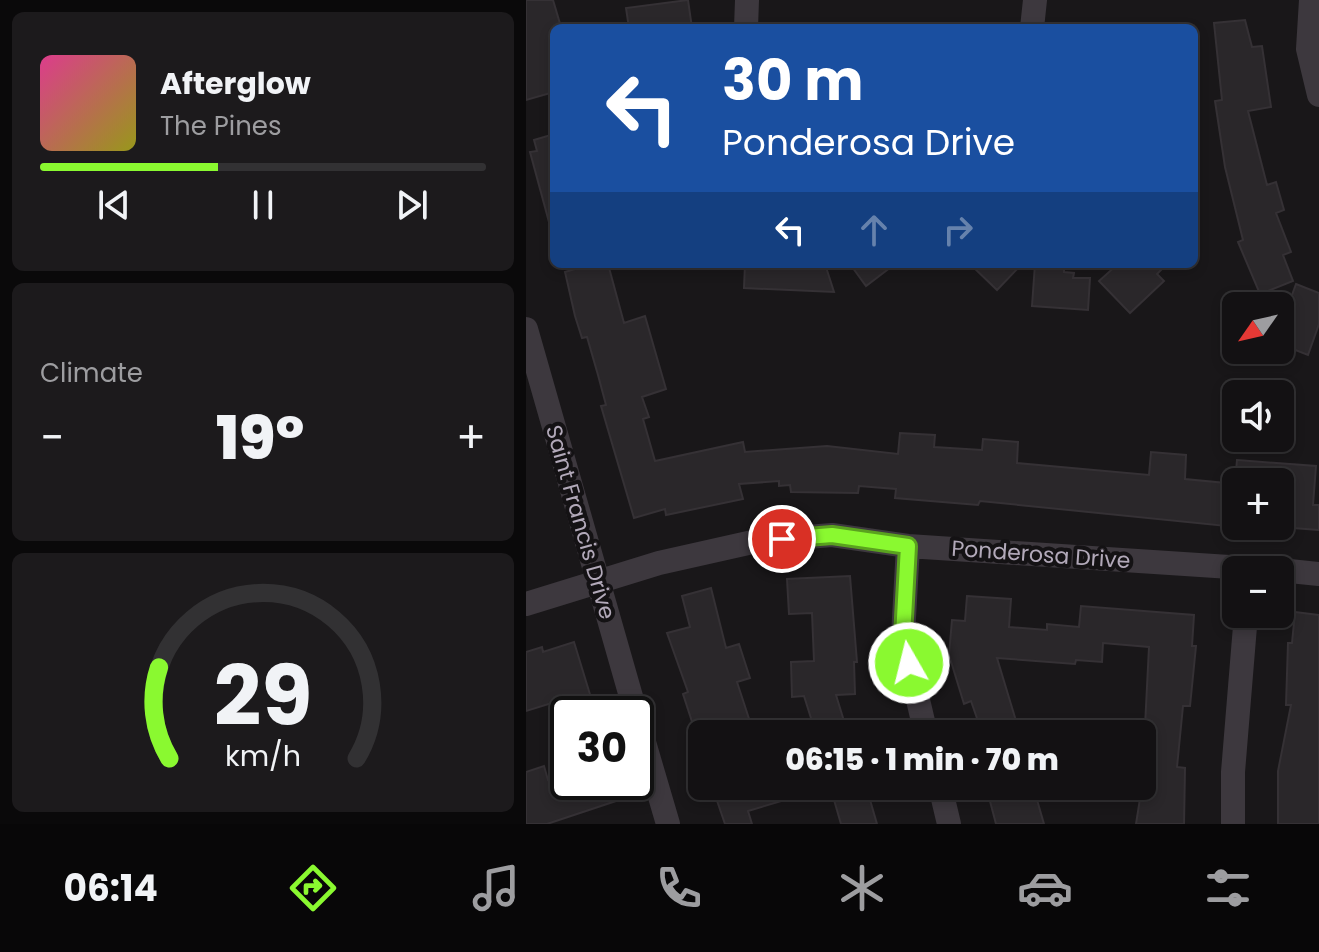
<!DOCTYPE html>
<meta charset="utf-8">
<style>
body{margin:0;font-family:Poppins,sans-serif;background:#1c1a1c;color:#f1f3f6;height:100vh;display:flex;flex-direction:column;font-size:30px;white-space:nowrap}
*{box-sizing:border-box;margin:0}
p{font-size:26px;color:#9d9da0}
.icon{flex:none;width:44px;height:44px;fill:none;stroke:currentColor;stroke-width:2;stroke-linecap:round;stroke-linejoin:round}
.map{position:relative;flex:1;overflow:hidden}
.sheet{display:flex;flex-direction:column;gap:12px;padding:12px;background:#0a090a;width:526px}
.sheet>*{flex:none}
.hud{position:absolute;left:24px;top:24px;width:648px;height:244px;border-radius:12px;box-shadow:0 4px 12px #0003,0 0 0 2px #323133;background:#1a4fa0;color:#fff;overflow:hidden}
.needle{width:52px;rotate:236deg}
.controls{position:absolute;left:696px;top:292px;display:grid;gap:16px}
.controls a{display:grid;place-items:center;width:72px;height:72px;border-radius:12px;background:#131113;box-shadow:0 4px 12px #0003,0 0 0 2px #323133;font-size:40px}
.speed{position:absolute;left:24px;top:696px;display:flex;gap:16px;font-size:40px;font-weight:700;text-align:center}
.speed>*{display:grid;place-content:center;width:104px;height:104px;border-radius:50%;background:#131113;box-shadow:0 4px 12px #0003,0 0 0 2px #323133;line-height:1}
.speed .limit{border:4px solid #111;border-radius:12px;background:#fff;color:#111}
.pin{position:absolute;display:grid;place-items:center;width:68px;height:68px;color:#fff;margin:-34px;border:4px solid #fff;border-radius:50%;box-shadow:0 2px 8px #0007}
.me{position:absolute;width:88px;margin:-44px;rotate:352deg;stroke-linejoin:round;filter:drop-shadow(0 0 6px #0008)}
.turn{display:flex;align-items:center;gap:28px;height:168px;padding:0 40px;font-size:36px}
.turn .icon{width:104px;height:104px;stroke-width:2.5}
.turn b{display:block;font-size:56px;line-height:68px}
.lanes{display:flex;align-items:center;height:76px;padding:0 40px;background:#0003;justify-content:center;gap:40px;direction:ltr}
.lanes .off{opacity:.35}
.big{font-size:60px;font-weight:800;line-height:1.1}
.sheet .tile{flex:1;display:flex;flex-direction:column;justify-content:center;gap:12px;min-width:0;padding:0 28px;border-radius:12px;background:#1c1a1c}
.sheet .dial{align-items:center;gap:0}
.dial svg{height:208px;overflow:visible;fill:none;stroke:#323133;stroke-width:7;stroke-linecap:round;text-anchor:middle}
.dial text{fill:#f1f3f6;stroke:none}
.song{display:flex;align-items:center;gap:24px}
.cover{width:96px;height:96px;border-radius:12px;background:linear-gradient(135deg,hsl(330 70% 55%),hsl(60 70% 35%))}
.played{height:8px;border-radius:4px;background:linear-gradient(90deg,#8af930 40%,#323133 40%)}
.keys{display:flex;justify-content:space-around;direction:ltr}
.heat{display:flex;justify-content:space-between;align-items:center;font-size:44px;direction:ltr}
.trip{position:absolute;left:162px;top:720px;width:468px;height:80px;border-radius:12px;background:#131113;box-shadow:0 4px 12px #0003,0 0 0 2px #323133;font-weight:800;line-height:80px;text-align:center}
.dock{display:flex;height:128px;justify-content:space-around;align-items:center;background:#080708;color:#9d9da0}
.dock .icon{width:56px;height:56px}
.dock .on{color:#8af930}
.dock b{font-size:36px;color:#f1f3f6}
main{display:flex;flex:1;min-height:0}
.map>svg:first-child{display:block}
</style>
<main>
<section class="sheet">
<div class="tile">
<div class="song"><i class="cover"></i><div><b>Afterglow</b><p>The Pines</p></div></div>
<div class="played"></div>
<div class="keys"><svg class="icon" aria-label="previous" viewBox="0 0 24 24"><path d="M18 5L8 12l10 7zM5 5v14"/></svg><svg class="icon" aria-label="pause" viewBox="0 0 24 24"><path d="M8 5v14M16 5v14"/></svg><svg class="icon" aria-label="next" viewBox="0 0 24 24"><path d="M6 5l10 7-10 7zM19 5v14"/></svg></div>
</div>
<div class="tile"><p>Climate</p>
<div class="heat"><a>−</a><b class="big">19°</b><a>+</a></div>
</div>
<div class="tile dial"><svg viewBox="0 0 100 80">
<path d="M14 69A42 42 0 1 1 86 69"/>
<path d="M14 69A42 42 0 0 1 10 34" stroke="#8af930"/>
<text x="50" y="56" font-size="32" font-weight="700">29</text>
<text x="50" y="72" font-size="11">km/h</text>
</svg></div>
</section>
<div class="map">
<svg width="793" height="824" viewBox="0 0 793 824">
<rect width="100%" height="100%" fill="#191719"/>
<path fill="#2a272a" stroke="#353135" stroke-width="2" d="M0,0h27l8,27 -7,1v64l-28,8z
M162,0l4,28h-63l-3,-20z
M719,20l7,27 10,-1 9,61 -23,4 19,74 9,-3 8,28 -8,3 15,39 -8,3 10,26 -33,13 -22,-52 5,-2 -18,-73 -10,-66 7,-1 -8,-77z
M28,134v87l-5,1 -19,-70 7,-1 -3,-11z
M48,264h34l16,59 21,-7 21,73 -24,8 7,20 -6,2 12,42 88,-19 2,10 82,-6 71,8 2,-21 35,2 -1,12 48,3 1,-11 35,3 -1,21 132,12 2,-23 35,3 -1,24 51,5v43l-256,-26 -2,4 -83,-7 1,-9 -37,-3 -1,7 -67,-1 -1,-7 -11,1v-5l-40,3 4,15 -77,16 -1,-6 -31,9 -33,-112 5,-1 -8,-30 -11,-38 -5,1 -7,-22 -10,-44 10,-3z
M219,264h80l9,28 -90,-4z
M324,264h45l-29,22z
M444,264h52l-25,26z
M509,264h29v8l10,1 -1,5h17l-2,32 -56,-4z
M592,264h49l-10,10 7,7 -34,32 -31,-32z
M770,284l23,9v31l-11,31 -28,-11v-16z
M711,460l79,6 -3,39h6v25l-39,-3v-45h-45z
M324,576l7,86h-3l1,32 -19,1 12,39h-32l-12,-38 -12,1 -1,-35 23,-1 -2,-48 -23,1 -2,-35z
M185,588l15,60 13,-4 11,34 -13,4 17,52h-58l-13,-40 5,-2 -21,-59 23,-6 -8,-31z
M441,596l44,3 -2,28 38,3v-6l32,3 2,-21 113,9 -2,31h4l-6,60h-7l-6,61 8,1 -1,56h-48l6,-38 7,-139 -46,-4 -1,19 -26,-2 -1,4 -78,-6 23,76h-28l-3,-10 -9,3 -9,-26 -7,3 -15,-49 3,-35 13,1z
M769,612l24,3v209h-41v-53l13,-66h-5l2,-62h4z
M48,642l18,59 -34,10 -3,-9 -29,9v-59l16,-5 1,5z
M18,766l4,14 20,-7v9l73,4 2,6 -96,32h-21v-52z
M186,786h102l1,5 -67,20 4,13h-27z
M304,786h36l11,38h-36z
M460,786h47l11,38h-48z"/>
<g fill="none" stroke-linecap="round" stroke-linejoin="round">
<path stroke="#3d383e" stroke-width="24" d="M785,0l-3,49 11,46
M220,28l1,-28
M506,28l3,-28
M0,329l110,385
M382,546l-5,90 23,98
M754,570l39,4
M0,604l133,-41 98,-22 75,-6 76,11 369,24
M110,715l32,109
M414,786l9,38
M707,824v-52l13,-158"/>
</g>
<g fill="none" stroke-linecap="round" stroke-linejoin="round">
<g stroke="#5aa21f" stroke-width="20">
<path id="route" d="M256,539l50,-4 76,11 -5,90 6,27"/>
</g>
<use href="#route" stroke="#8af930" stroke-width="14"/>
</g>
<g text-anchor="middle" stroke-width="8" stroke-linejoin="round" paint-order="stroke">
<g font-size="22" fill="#b2a9b9" stroke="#141214">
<text transform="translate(55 522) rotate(74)" y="8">Saint Francis Drive</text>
<text transform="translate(515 554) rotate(4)" y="8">Ponderosa Drive</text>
</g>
</g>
</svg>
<div class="controls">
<a><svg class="needle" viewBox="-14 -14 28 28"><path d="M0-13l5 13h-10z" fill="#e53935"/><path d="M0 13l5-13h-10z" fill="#9d9da0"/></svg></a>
<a><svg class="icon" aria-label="sound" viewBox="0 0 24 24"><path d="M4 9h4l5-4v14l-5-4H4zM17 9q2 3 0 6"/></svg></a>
<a>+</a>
<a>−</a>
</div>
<div class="speed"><div class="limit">30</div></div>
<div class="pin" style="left:256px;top:539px;background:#d93025"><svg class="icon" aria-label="arrive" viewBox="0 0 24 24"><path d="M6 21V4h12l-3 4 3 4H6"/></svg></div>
<svg class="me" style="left:383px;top:663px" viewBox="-20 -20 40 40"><circle r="17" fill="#8af930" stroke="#fff" stroke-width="3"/><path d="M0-11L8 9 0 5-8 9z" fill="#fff"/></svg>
<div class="trip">06:15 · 1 min · 70 m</div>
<div class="hud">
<div class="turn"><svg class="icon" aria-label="left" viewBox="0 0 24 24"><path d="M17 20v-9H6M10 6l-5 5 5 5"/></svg><div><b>30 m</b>Ponderosa Drive</div></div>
<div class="lanes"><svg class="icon" aria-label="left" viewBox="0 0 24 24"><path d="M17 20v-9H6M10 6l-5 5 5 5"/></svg><svg class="icon off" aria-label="ahead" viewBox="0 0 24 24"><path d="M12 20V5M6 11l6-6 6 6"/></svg><svg class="icon off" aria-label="right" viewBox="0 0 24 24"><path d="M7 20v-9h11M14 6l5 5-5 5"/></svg></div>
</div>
</div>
</main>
<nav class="dock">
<b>06:14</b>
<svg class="icon on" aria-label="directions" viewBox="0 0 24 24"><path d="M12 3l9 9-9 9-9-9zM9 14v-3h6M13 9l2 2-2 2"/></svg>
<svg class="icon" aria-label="music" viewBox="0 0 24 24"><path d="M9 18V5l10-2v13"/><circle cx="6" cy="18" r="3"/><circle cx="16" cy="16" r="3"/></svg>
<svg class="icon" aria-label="phone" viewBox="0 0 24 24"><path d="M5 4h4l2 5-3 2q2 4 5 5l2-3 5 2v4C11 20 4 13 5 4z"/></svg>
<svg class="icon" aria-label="climate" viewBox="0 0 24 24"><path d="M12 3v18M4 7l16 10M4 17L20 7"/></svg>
<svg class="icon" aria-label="car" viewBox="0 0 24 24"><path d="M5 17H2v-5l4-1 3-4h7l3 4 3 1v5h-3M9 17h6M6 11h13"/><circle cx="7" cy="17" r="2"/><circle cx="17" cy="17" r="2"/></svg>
<svg class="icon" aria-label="filters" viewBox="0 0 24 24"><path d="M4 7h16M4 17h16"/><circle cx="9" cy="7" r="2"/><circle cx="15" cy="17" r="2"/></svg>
</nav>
